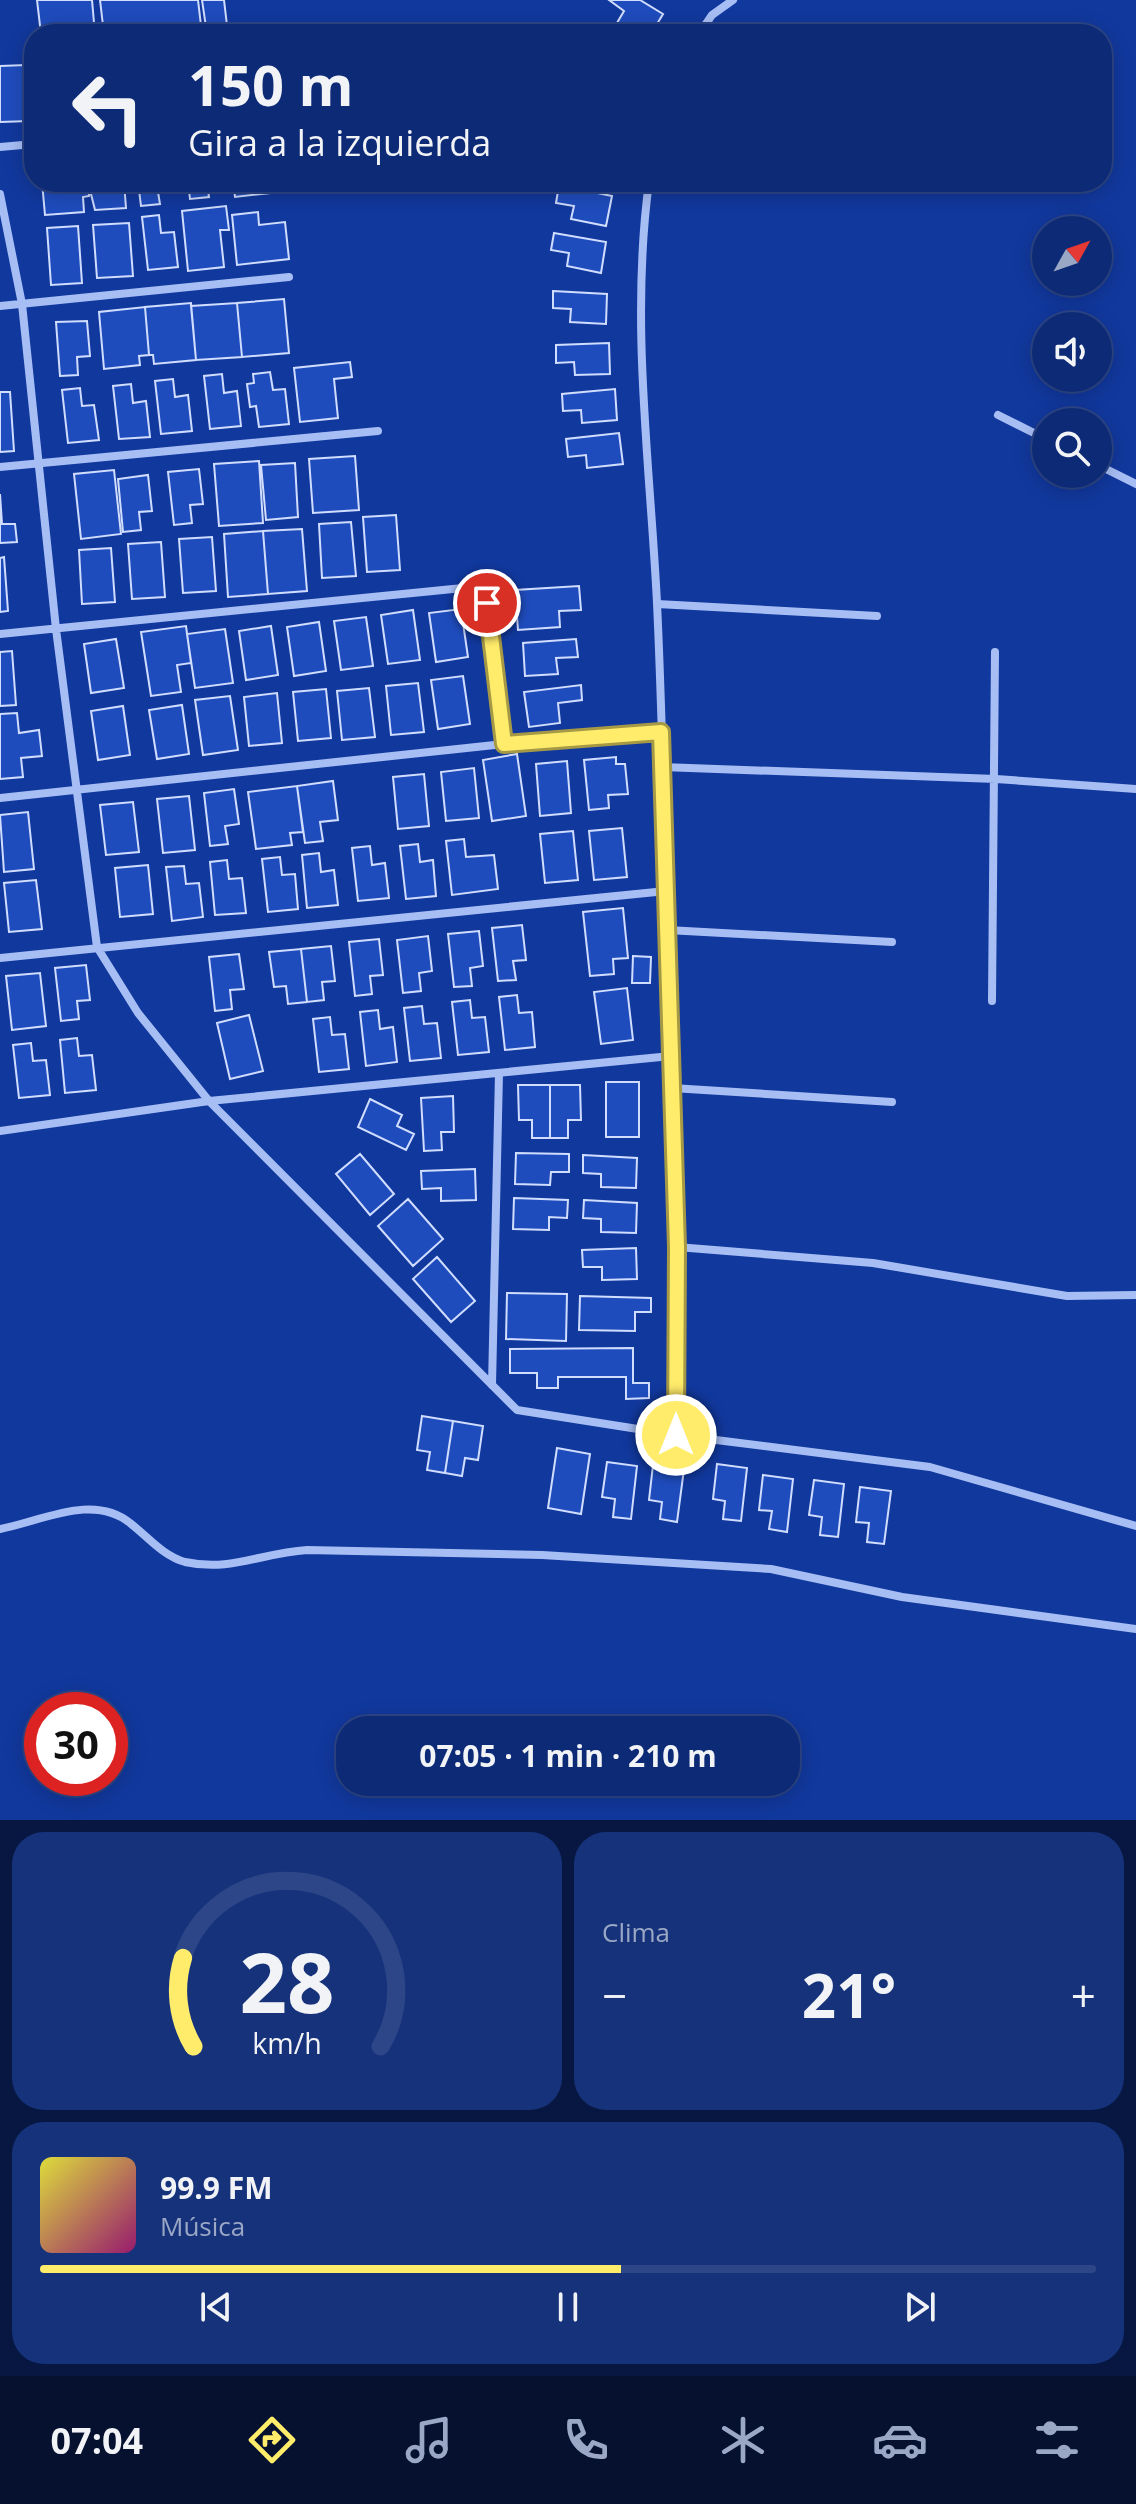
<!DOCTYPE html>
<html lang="es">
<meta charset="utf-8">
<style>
body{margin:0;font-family:"Open Sans",sans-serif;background:#16327b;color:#f1f3f6;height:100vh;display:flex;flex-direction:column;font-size:30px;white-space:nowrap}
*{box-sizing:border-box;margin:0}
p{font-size:26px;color:#9aa7c5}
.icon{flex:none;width:44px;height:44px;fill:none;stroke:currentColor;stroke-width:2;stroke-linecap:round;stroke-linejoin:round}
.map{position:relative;height:1820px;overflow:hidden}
.details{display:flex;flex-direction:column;gap:12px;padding:12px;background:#071741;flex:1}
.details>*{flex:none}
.hud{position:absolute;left:24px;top:24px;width:1088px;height:168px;border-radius:32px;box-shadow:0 4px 20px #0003,0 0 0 2px #2d4688;background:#0d2a76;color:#f1f3f6;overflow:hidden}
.needle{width:52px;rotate:50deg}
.buttons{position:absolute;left:1032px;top:216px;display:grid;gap:16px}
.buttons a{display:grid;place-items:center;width:80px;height:80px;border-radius:50%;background:#0d2a76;box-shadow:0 4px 20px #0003,0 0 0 2px #2d4688;font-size:40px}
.speed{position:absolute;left:24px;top:1692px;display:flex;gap:16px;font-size:40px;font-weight:700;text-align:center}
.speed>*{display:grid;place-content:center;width:104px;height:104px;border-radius:50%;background:#0d2a76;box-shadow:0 4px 20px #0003,0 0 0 2px #2d4688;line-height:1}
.speed .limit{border:12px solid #d22;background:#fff;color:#111}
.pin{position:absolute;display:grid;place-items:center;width:68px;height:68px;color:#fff;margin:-34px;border:4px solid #fff;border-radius:50%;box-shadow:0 2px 8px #0007}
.me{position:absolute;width:88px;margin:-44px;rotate:0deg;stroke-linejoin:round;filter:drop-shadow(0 0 6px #0008)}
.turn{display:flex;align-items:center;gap:28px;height:168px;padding:0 32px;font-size:36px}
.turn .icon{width:104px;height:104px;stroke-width:2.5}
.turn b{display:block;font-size:56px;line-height:68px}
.big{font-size:60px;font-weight:700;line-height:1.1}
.details .widget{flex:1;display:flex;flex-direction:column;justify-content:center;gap:12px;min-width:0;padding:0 28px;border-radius:32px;background:#16327b}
.details .dial{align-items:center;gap:0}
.dial svg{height:208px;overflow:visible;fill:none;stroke:#2d4688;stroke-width:7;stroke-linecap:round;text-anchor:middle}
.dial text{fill:#f1f3f6;stroke:none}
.song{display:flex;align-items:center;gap:24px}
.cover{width:96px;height:96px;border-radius:12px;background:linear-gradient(135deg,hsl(60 70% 55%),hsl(320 70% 35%))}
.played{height:8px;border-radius:4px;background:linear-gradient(90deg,#ffec6b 55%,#2d4688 55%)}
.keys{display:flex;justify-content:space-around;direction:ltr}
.heat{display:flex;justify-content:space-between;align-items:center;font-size:44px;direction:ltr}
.details .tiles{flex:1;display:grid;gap:12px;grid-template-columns:1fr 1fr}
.widget:last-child{grid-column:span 2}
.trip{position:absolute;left:336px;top:1716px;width:464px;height:80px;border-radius:32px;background:#0d2a76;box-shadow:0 4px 20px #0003,0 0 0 2px #2d4688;font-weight:700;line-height:80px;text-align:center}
.menu{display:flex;height:128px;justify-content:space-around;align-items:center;background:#05112f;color:#9aa7c5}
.menu .icon{width:56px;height:56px}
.menu .current{color:#ffec6b}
.menu b{font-size:36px;color:#f1f3f6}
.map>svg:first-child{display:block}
</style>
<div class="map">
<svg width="1136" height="1820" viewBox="0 0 1136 1820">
<rect width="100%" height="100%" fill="#11389d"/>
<path fill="#1f4cbd" stroke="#d0ddfe" stroke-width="2" d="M37,0h55l3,34h-54z
M100,0h98l4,34h-98z
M202,0h22l4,34h-21z
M609,0h31l23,14 -12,20h-15l-19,-11 7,-12z
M26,65l3,56 -29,1v-56z
M29,65h5v47z
M42,182h46l1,14 -6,1 1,15 -39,3z
M88,182h36l2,26 -31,2z
M138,182h32l1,8 -13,2 2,12 -19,2z
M188,182h32l-13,2 2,13 -19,2z
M233,182h36l1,11 -35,4z
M559,185l53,11 -6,30 -35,-7 3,-13 -18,-3z
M226,206l3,24h-9l4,37 -36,4 -6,-60z
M258,212l1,13 26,-3 4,37 -52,6 -5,-50z
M159,215l2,18 13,-1 4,35 -30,3 -6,-53z
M129,223l4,53 -36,2 -4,-53z
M78,226l4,57 -31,2 -4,-57z
M554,233l52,9 -5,31 -34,-7 2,-13 -18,-3z
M553,291l54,3 -1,30 -36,-2 1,-13 -18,-1z
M284,299l5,54 -47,4 -5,-54z
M191,303l5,57 -42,4 -1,-9h-4l-4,-48z
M237,303l5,54 -46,3 -5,-54z
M145,307l4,48 -10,1 1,9 -36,4 -5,-57z
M87,321l3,35 -13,1 1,18 -18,1 -4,-54z
M609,343l1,31 -35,1 -1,-13 -18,1v-18z
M350,362l2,15 -18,2 4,39 -38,4 -6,-54z
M270,372l3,18 12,-1 4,35 -30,3 -3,-21 -6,1 -3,-23 7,-1 -1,-9z
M222,374l2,19 13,-2 4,35 -31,3 -6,-53z
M173,379l2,18 13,-2 4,36 -31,3 -6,-53z
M131,384l2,19 13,-2 4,36 -31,2 -6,-53z
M80,388l2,18 12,-1 5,35 -31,3 -6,-53z
M615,389l2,31 -35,3 -1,-13 -18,1 -1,-17z
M0,392h10l4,59 -14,1z
M619,433l4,31 -36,4 -1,-13 -18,2 -2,-18z
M355,456l4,54 -46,3 -4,-54z
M259,461l4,62 -44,3 -5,-62z
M295,463l3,54 -32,3 -5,-55z
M199,469l4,35 -13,1 2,18 -18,2 -6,-53z
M114,470l7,64 -40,5 -7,-65z
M148,475l4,36 -13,1 2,18 -18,2 -5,-53z
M0,494l2,30h13l2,18 -17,1z
M396,515l4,55 -33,2 -4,-55z
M351,522l5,54 -34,2 -3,-54z
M302,529l5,62 -39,3 -5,-63z
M263,531l5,63 -40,3 -4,-63z
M212,537l4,54 -33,2 -4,-54z
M161,542l4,55 -33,2 -4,-55z
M111,548l4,54 -33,2 -3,-54z
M4,557l4,54 -8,1v-54z
M579,586l2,24 -22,1 1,16 -42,3 -3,-40z
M461,609l7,48 -32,5 -7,-49z
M413,610l7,50 -32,4 -7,-49z
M366,617l7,49 -32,4 -7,-49z
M319,622l7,49 -32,5 -7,-49z
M186,626l5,37 -14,2 4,27 -30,4 -10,-64z
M271,626l7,49 -32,5 -7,-49z
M225,629l8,54 -38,5 -8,-54z
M116,639l8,49 -33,5 -7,-49z
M576,639l2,18 -22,1 2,16 -33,2 -2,-33z
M12,651l4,54 -16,1v-54z
M463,676l7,48 -32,5 -7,-49z
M418,683l6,49 -33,3 -5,-49z
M581,685l1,15 -24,3 2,20 -31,4 -5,-35z
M369,688l6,49 -33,3 -5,-49z
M326,689l5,49 -33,3 -5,-49z
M277,693l5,50 -33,3 -5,-49z
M230,696l8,54 -35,5 -8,-55z
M182,705l7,49 -32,5 -8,-49z
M123,706l7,49 -32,5 -7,-49z
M17,713l2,20 20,-3 3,26 -21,2 2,19 -23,2v-65z
M517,754l9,62 -34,5 -9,-61z
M616,757v7h9l3,30 -20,1 1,13 -20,2 -5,-50z
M567,761l4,52 -31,3 -4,-52z
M474,768l5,50 -33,3 -5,-49z
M424,774l5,52 -31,3 -5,-52z
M333,781l5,39 -18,2 3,19 -18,2 -8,-57z
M297,786l6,46 -13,1 2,12 -36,4 -8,-57z
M234,789l5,35 -14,2 3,18 -18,2 -6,-53z
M189,796l6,54 -32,3 -6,-54z
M133,802l6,50 -33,3 -6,-50z
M28,812l6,57 -30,3 -4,-57z
M622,828l5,49 -33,3 -5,-49z
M573,831l5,49 -33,3 -5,-49z
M464,839l2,18 28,-2 4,34 -46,6 -6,-54z
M418,844l2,18 13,-2 3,36 -30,3 -6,-53z
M370,846l2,19 13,-2 4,35 -31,3 -6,-53z
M319,853l2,19 13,-2 4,35 -31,3 -5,-53z
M280,857l2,18 13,-1 3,35 -30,3 -6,-53z
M227,860l2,19 13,-1 4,35 -31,2 -5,-53z
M148,865l5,49 -33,3 -5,-49z
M184,866l2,18 13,-1 4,34 -31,4 -6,-54z
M36,880l6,49 -33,3 -5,-49z
M623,908l5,50 -15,1 1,15 -24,2 -7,-64z
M522,925l4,35 -13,1 3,19 -18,1 -6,-53z
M479,931l4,35 -13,2 2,18 -18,1 -6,-53z
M428,936l4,35 -13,2 2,18 -18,2 -6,-53z
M379,939l4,36 -13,1 2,18 -17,2 -6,-54z
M331,946l4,35 -13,1 2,18 -17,2 -6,-53z
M301,949l6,53 -19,2 -2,-18 -12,1 -5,-35z
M239,954l5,35 -14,1 2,19 -17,2 -6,-54z
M633,956l18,1 -1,26h-18z
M86,965l4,35 -13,1 2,18 -18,2 -6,-53z
M40,973l6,53 -34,4 -6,-54z
M627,988l6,52 -32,4 -7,-52z
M517,995l2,18 13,-1 3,35 -30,3 -6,-53z
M470,1000l2,18 13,-1 4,35 -31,3 -6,-53z
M422,1006l2,18 13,-1 4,35 -31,3 -6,-53z
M378,1010l2,19 13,-2 4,35 -31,4 -6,-54z
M249,1015l14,56 -33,8 -13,-56z
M330,1017l2,18 13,-1 4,35 -30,3 -6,-53z
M77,1038l2,18 13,-1 4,35 -31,3 -5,-53z
M31,1043l2,18 13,-1 4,35 -31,3 -6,-53z
M606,1082h33v55h-33z
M518,1085h32v53h-18v-18h-13z
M550,1085h30l1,35h-13v18h-18z
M453,1096l1,36h-13l1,18 -18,1 -3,-53z
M370,1099l32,16 -5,11 17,8 -8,16 -48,-23z
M516,1153l53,1v18h-18l-1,13 -35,-1z
M360,1154l34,40 -24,21 -34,-41z
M583,1155l54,3 -1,30 -35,-1v-13l-18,-1z
M475,1169l1,31 -35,1v-13l-19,1 -1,-18z
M514,1198l54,2 -1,18 -18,-1v13l-36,-1z
M408,1199l35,40 -30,27 -35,-40z
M584,1200l53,3 -1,30 -35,-1v-13l-18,-1z
M636,1248l1,31 -35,1v-13h-19l-1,-17z
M437,1257l38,44 -24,21 -38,-43z
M507,1293l60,1 -1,47 -60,-2z
M580,1296l71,2v14h-16v19l-56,-1z
M633,1348v35h16v15l-23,1v-22h-68v11h-21v-15h-27v-24z
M422,1416l31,5 -8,52 -18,-3 3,-18 -13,-2z
M453,1421l30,5 -5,34 -13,-2 -3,18 -17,-3z
M557,1448l33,6 -9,60 -33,-6z
M607,1462l30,4 -6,53 -18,-2 2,-18 -13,-2z
M717,1464l30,4 -6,53 -18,-2 2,-18 -12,-2z
M653,1465l31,4 -7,53 -17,-3 2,-17 -13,-2z
M763,1475l30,4 -6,53 -18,-3 3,-18 -13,-1z
M814,1480l30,4 -6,53 -18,-2 2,-18 -13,-2z
M860,1487l31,4 -7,53 -17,-2 2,-19 -13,-1z"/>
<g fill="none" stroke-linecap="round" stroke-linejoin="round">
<path stroke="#a7bef5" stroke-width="8" d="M699,34l13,-19 21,-15
M0,147l34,-3
M649,182c-19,140 1,281 8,421 5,105 7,211 10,315 5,173 10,345 9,517
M0,194l22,110 34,325 41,318 41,66 71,88 308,309 159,25 254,32 206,59
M0,306l289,-29
M998,415l48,24
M1098,465l38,19
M0,467l378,-36
M657,604l220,12
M0,634l463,-46 18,8 9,16 14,132
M662,767l334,12 140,10
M0,798l504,-54 157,-12
M667,930l225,12
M0,958l666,-67
M992,1001l3,-349
M672,1088l220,14
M0,1131l209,-30 462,-45
M677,1247l196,16 194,33 69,-1
M492,1385l7,-312
M0,1529c42,-8 93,-36 130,-6 17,13 33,33 55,39 46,10 76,-9 122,-12l235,5 229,14 131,28 234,32"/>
</g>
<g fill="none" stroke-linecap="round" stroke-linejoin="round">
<g stroke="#a69946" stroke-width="20">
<path id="route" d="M487,603l17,141 157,-12 16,515 -1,188"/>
</g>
<use href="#route" stroke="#ffec6b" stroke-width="14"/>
</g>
</svg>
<div class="buttons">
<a><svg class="needle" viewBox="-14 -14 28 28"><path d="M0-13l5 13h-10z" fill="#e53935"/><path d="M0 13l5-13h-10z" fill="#9aa7c5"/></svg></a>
<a><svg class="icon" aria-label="sound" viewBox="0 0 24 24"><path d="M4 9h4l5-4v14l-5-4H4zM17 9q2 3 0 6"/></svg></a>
<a><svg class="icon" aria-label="search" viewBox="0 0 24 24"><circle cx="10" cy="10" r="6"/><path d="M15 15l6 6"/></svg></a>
</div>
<div class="speed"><div class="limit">30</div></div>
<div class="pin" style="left:487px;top:603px;background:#d93025"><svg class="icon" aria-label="arrive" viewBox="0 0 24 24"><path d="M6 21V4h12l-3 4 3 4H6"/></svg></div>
<svg class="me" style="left:676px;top:1435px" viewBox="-20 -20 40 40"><circle r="17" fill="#ffec6b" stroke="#fff" stroke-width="3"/><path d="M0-11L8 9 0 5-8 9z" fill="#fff"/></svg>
<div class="trip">07:05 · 1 min · 210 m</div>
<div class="hud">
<div class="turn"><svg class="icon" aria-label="left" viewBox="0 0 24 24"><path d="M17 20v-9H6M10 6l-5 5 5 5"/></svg><div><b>150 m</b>Gira a la izquierda</div></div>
</div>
</div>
<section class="details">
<div class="tiles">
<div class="widget dial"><svg viewBox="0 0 100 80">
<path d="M14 69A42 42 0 1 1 86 69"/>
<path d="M14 69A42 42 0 0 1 10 35" stroke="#ffec6b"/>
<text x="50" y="56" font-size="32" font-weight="700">28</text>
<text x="50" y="72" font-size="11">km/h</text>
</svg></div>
<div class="widget"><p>Clima</p>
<div class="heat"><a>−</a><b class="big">21°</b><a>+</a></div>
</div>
<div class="widget">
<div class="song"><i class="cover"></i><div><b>99.9 FM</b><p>Música</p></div></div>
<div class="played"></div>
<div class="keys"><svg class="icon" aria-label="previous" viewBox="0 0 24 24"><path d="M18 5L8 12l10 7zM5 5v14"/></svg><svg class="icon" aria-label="pause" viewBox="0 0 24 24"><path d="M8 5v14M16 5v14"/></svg><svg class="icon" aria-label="next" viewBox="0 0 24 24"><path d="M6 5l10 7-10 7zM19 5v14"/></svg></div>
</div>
</div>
</section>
<nav class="menu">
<b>07:04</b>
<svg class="icon current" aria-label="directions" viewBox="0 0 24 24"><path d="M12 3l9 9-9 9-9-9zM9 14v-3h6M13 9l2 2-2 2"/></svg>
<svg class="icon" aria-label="music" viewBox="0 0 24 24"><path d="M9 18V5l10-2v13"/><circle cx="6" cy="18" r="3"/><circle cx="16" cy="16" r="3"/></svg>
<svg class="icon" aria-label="phone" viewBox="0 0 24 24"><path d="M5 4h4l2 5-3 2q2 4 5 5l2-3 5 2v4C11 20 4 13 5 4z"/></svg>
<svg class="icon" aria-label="climate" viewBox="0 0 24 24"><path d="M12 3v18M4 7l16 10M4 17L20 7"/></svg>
<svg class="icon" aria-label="car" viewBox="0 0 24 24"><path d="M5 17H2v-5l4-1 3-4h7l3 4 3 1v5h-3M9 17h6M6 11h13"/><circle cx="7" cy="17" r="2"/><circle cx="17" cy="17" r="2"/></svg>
<svg class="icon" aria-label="filters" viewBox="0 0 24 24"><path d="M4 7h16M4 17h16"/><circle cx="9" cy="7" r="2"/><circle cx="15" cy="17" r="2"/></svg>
</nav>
